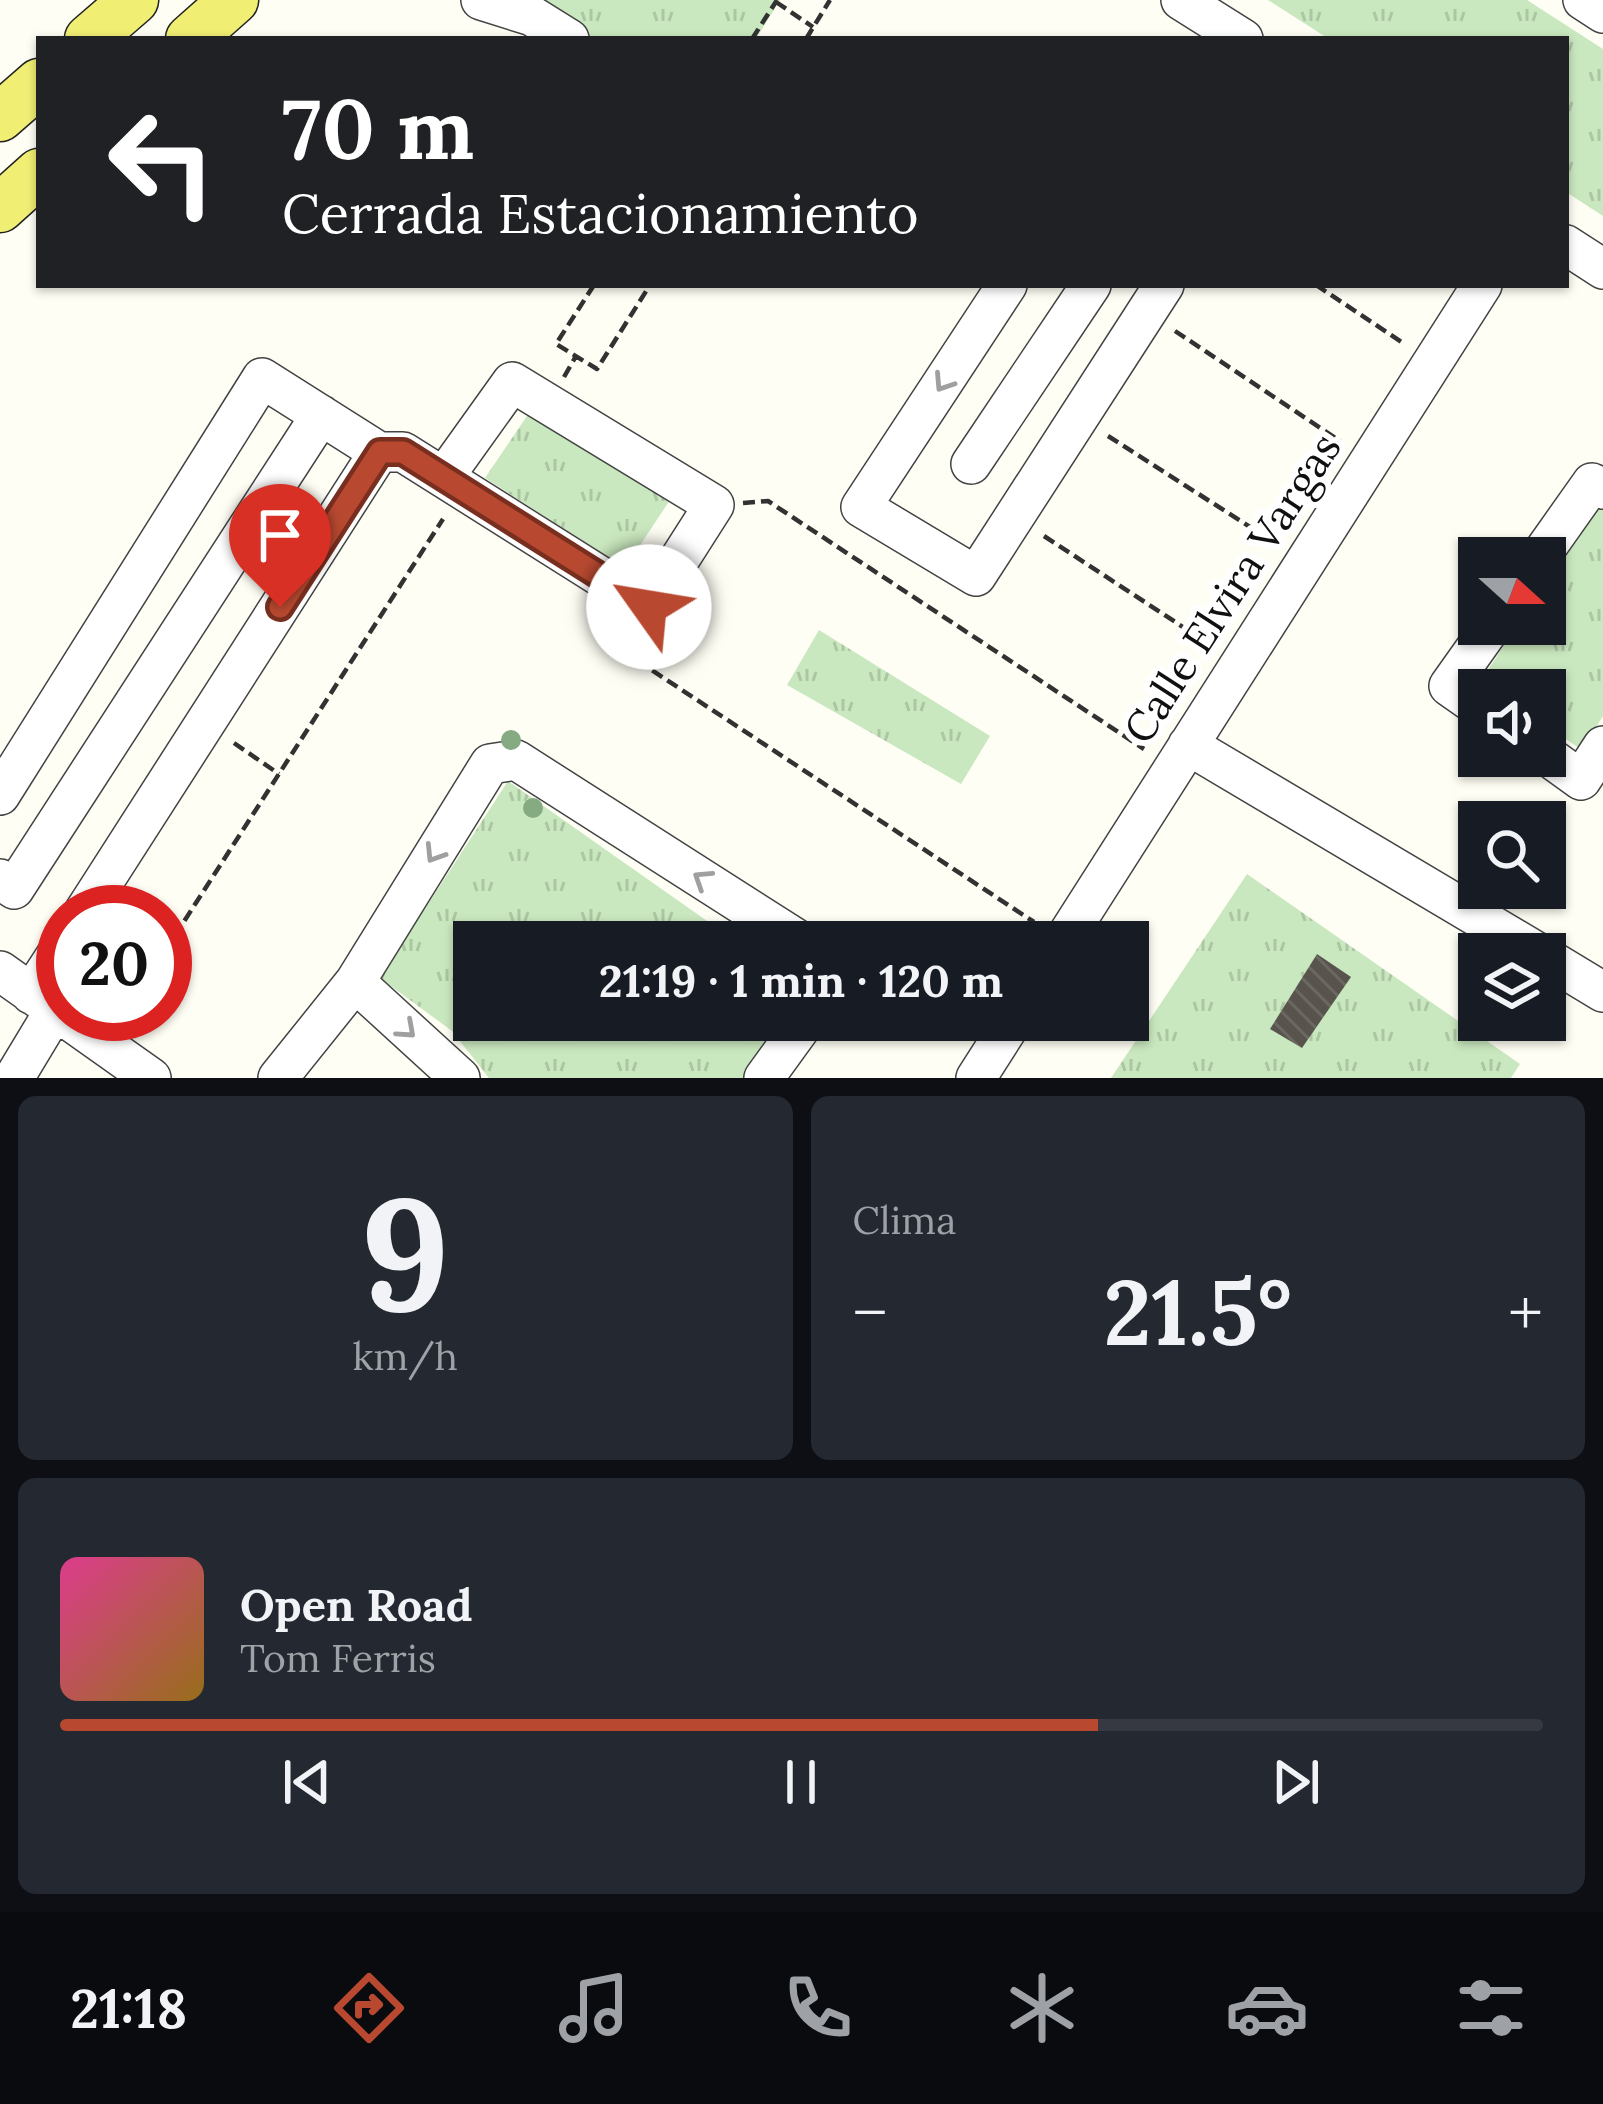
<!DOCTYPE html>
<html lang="es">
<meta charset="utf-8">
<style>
body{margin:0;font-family:Lora,serif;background:#242831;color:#f1f3f6;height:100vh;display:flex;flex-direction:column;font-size:45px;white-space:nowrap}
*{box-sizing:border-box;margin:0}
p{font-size:39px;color:#9ea1a6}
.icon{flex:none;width:66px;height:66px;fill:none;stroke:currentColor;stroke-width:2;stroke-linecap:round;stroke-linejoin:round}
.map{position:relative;height:1078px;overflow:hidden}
.details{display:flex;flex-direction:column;gap:18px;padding:18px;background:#0d0f14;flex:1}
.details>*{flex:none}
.hud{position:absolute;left:36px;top:36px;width:1533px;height:252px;border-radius:0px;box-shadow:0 3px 9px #0004;background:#202124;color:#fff;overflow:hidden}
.needle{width:78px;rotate:111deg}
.buttons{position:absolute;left:1458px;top:537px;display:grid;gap:24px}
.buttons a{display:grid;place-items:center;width:108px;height:108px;border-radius:0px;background:#171b24;box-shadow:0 3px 9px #0004;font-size:60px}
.speed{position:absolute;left:36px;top:885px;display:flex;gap:24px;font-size:60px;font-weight:700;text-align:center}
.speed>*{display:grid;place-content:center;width:156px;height:156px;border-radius:50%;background:#171b24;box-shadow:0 3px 9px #0004;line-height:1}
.speed .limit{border:18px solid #d22;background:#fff;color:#111}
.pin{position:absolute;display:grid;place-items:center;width:102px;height:102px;color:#fff;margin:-123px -51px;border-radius:50% 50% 50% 0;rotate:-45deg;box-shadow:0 0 12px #0007}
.pin .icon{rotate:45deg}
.me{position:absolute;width:132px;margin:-66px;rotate:302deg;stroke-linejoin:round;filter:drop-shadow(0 0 9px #0008)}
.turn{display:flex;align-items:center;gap:42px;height:252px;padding:0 48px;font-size:54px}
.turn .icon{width:156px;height:156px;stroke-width:2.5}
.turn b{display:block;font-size:84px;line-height:102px}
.big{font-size:90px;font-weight:700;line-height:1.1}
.details .widget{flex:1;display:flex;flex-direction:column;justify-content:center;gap:18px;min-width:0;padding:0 42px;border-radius:18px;background:#242831}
.details .dial{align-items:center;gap:0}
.dial b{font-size:156px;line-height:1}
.song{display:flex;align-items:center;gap:36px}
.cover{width:144px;height:144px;border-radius:18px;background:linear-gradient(135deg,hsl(330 70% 55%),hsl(40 70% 35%))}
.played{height:12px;border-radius:6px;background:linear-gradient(90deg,#b84930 70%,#363941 70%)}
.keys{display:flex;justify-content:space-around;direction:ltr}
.heat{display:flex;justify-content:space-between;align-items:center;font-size:66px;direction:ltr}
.details .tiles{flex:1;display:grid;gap:18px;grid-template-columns:1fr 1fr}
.widget:last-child{grid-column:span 2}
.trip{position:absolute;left:453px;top:921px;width:696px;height:120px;border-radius:0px;background:#171b24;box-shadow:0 3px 9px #0004;font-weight:700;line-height:120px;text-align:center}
.tabs{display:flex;height:192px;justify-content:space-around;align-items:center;background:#090b0e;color:#9ea1a6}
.tabs .icon{width:84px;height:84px}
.tabs .on{color:#b84930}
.tabs b{font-size:54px;color:#f1f3f6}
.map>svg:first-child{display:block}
</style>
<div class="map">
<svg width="1603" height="1078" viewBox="0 0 1603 1078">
<defs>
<pattern id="grass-tufts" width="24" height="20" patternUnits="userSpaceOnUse" patternTransform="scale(3)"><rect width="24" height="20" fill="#cae8bf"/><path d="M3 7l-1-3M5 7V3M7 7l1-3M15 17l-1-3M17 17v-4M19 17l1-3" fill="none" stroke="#acc6a3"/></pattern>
<pattern id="building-back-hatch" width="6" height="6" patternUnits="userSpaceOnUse" patternTransform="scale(3)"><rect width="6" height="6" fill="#58544d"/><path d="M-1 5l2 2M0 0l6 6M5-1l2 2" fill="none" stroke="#6b6862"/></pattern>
</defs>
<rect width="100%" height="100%" fill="#fefef4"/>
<path fill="url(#grass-tufts)" d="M528,0h252l-24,39h-169z
M1268,0h259l76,49v167l-37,-24v-153h-237z
M529,413l141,87 -45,68 -140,-90z
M1595,505l8,5v206l-21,34 -37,-25v-35h-53l-12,-8 38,-58h27v-42z
M819,630l171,106 -29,48 -174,-99z
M508,781l229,161h-263v78h305l-35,58h-255l-37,-47 -72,-53z
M1247,874l273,190 -9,14h-400z"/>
<path fill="url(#building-back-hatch)" d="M1317,954l34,23 -49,71 -32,-19z"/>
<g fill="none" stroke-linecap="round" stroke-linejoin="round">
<g stroke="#434343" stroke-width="42">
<path id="minor" d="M481,0l51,16 37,23
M1181,0l62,39
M1583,0l20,13
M1566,245l37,24
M1007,285l-146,222 115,69 188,-291
M379,452h24l246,155 65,-102 -202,-123 -68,95
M971,464l120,-179
M1539,558l53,-75 11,6
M1479,707l-30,-21 44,-62
M1188,745l352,209
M1545,754l36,26 22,-34
M0,795l262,-417 117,74 -295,460
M0,879l14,10 307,-474
M1063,942l419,-657
M1545,957l58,35
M0,971l151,107
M355,982l105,96
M31,994l32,-49
M14,1078l41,-68
M278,1078l77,-96 135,-218 26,-4 285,182
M764,1078l42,-58
M976,1078l37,-58"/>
</g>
<g stroke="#212121" stroke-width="51">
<path id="major" d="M89,39l45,-39
M190,39l44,-39
M0,117l39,-34
M0,208l39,-35"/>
</g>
<path stroke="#323232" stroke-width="4.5" stroke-dasharray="12 6" stroke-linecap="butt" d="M776,2l37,25
M752,39l25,-39
M806,39l24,-39
M594,285l-38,59 41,25 53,-84
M1316,285l87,58
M1175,331l165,110
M564,377l12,-21
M1108,436l167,107
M743,503l25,-2 376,248
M1044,536l171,112
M646,639l-2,26 390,257
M234,743l45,31
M165,951l278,-432"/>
<use href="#minor" stroke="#fff" stroke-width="39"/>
<use href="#major" stroke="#f0ee73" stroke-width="48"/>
</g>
<g fill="#86aa82">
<circle cx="511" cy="740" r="10"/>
<circle cx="533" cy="808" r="10"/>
</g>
<defs><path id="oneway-chevron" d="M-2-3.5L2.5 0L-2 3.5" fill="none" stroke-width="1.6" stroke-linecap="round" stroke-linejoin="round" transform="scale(3)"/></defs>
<g stroke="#9f9f9f">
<use href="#oneway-chevron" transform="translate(943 383) rotate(123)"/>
<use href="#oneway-chevron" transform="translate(434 854) rotate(122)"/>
<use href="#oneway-chevron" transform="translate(702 879) rotate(-147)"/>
<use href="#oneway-chevron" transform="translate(407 1030) rotate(42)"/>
</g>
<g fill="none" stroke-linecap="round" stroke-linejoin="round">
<g stroke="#782f1f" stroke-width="30">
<path id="route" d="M280,607l100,-155h23l246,155"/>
</g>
<use href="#route" stroke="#b84930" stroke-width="21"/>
</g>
<g text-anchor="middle" stroke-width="12" stroke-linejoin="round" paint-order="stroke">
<g font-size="42" fill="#101010" stroke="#fff">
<text transform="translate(1232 588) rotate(-57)" y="15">Calle Elvira Vargas</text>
</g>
</g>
</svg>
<div class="buttons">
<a><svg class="needle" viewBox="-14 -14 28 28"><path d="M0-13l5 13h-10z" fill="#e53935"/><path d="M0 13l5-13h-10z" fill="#9ea1a6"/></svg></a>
<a><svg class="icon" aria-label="sound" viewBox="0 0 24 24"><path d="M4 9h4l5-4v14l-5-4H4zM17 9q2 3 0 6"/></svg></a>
<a><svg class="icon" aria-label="search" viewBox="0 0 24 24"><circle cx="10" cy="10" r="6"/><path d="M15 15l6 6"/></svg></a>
<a><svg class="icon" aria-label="layers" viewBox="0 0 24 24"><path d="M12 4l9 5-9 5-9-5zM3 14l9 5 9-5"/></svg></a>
</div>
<div class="speed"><div class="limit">20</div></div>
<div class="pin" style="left:280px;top:607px;background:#d93025"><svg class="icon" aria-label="arrive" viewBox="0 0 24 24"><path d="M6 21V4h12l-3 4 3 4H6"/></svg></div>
<svg class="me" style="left:649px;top:607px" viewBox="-20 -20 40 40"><circle r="19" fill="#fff"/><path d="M0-13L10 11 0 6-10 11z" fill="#b84930"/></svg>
<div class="trip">21:19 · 1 min · 120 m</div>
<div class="hud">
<div class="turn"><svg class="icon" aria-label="left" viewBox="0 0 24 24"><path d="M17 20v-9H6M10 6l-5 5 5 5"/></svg><div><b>70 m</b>Cerrada Estacionamiento</div></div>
</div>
</div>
<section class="details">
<div class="tiles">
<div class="widget dial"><b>9</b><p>km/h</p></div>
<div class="widget"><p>Clima</p>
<div class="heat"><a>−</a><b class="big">21.5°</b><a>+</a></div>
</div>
<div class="widget">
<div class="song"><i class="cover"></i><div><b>Open Road</b><p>Tom Ferris</p></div></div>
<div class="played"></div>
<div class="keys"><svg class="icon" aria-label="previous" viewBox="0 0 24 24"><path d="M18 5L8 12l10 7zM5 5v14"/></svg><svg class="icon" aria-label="pause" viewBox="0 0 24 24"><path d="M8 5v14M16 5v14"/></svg><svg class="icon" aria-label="next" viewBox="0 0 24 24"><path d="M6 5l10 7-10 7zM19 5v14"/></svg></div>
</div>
</div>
</section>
<nav class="tabs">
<b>21:18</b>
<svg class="icon on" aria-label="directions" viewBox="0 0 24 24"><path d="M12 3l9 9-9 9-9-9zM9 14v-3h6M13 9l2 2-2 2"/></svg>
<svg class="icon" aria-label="music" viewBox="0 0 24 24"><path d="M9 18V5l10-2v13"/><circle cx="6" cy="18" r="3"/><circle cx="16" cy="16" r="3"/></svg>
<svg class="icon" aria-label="phone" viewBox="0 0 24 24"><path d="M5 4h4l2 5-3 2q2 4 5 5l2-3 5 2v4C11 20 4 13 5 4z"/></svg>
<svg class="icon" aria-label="climate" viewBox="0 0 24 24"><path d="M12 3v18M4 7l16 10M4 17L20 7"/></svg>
<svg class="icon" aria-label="car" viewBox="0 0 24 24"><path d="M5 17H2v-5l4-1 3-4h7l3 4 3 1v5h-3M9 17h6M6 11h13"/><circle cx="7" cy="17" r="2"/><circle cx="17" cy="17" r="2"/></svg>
<svg class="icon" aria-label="filters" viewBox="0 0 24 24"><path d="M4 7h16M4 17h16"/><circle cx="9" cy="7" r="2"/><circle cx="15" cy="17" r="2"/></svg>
</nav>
